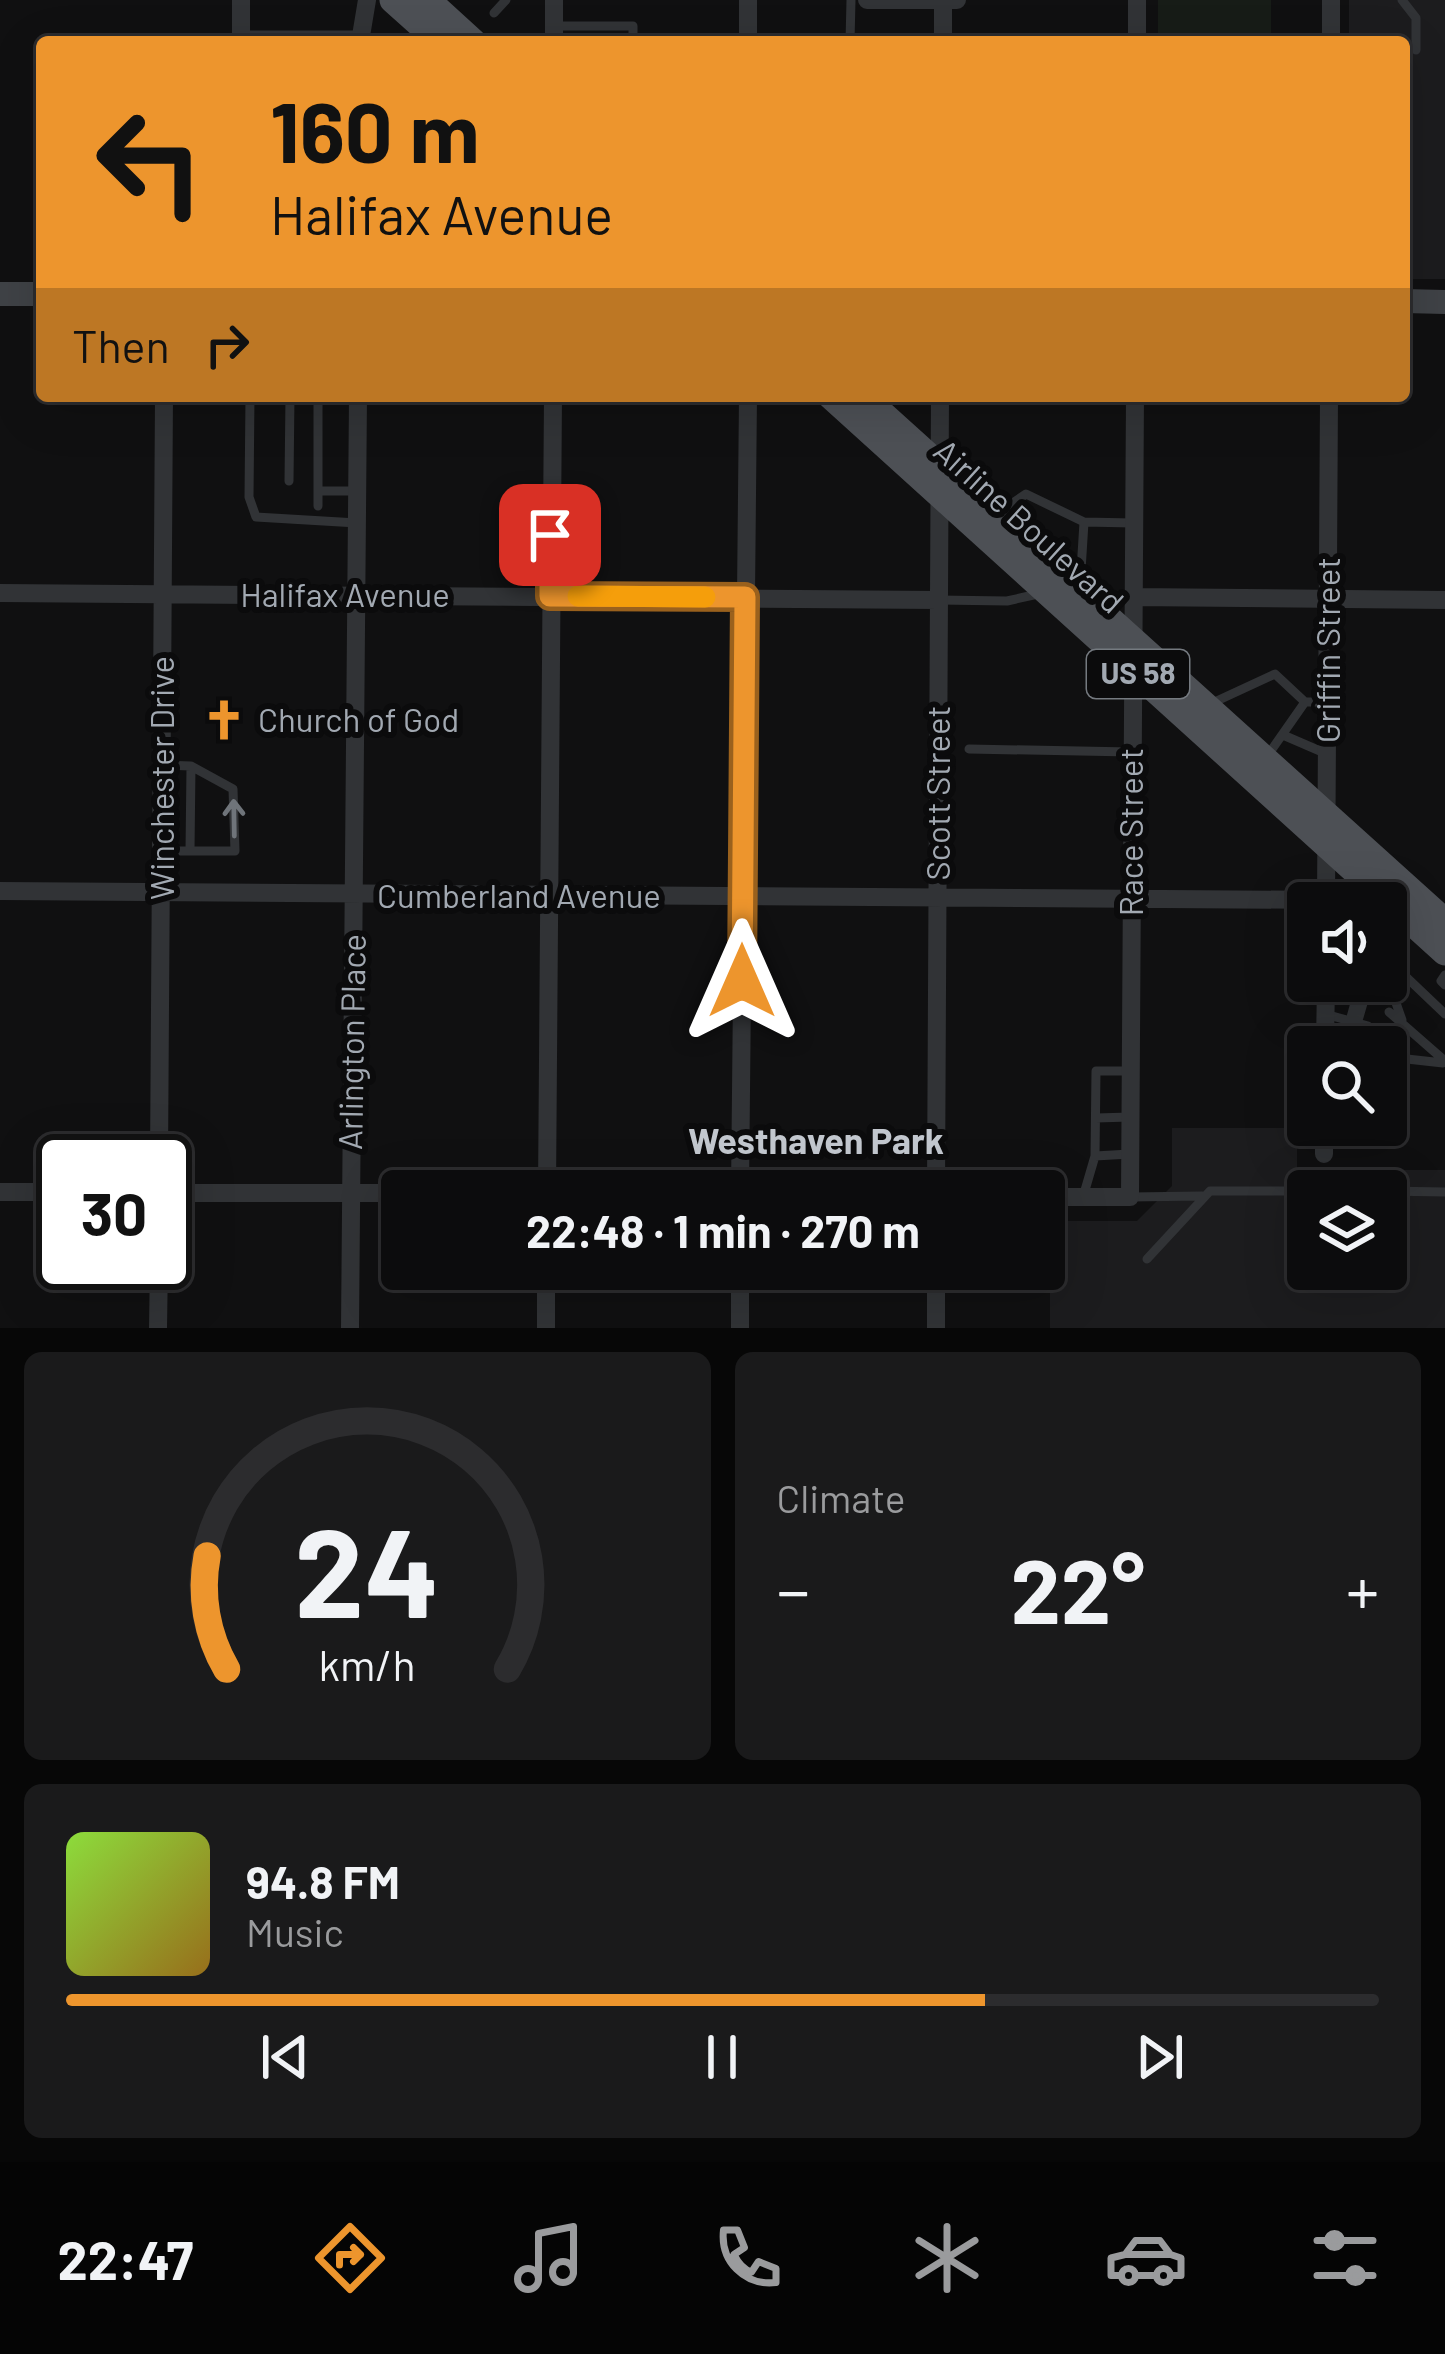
<!DOCTYPE html>
<meta charset="utf-8">
<style>
body{margin:0;font-family:Barlow,sans-serif;background:#1a1a1b;color:#f1f3f6;height:100vh;display:flex;flex-direction:column;font-size:45px;white-space:nowrap}
*{box-sizing:border-box;margin:0}
p{font-size:39px;color:#9a9b9d}
.icon{flex:none;width:66px;height:66px;fill:none;stroke:currentColor;stroke-width:2;stroke-linecap:round;stroke-linejoin:round}
.map{position:relative;height:1328px;overflow:hidden}
.details{display:flex;flex-direction:column;gap:24px;padding:24px;background:#070707;flex:1}
.details>*{flex:none}
.guide{position:absolute;left:36px;top:36px;width:1374px;height:366px;border-radius:12px;box-shadow:0 12px 48px #0002,0 0 0 3px #2c2c2e;background:#ed952d;color:#111;overflow:hidden}
.fabs{position:absolute;left:1287px;top:882px;display:grid;gap:24px}
.fabs a{display:grid;place-items:center;width:120px;height:120px;border-radius:12px;background:#0c0c0d;box-shadow:0 12px 48px #0002,0 0 0 3px #2c2c2e;font-size:60px}
.speed{position:absolute;left:36px;top:1134px;display:flex;gap:24px;font-size:60px;font-weight:700;text-align:center}
.speed>*{display:grid;place-content:center;width:156px;height:156px;border-radius:50%;background:#0c0c0d;box-shadow:0 12px 48px #0002,0 0 0 3px #2c2c2e;line-height:1}
.speed .limit{border:6px solid #111;border-radius:18px;background:#fff;color:#111}
.pin{position:absolute;display:grid;place-items:center;width:102px;height:102px;color:#fff;margin:-51px;border-radius:24px;box-shadow:0 6px 18px #0006}
.me{position:absolute;width:132px;margin:-66px;rotate:0deg;stroke-linejoin:round;filter:drop-shadow(0 0 9px #0008)}
.turn{display:flex;align-items:center;gap:42px;height:252px;padding:0 36px;font-size:54px}
.turn .icon{width:156px;height:156px;stroke-width:2.5}
.turn b{display:block;font-size:84px;line-height:102px}
.then{display:flex;align-items:center;height:114px;padding:0 36px;background:#0003;gap:24px;font-size:45px}
.big{font-size:90px;font-weight:700;line-height:1.1}
.details .card{flex:1;display:flex;flex-direction:column;justify-content:center;gap:18px;min-width:0;padding:0 42px;border-radius:18px;background:#1a1a1b}
.details .dial{align-items:center;gap:0}
.dial svg{height:312px;overflow:visible;fill:none;stroke:#2c2c2e;stroke-width:7;stroke-linecap:round;text-anchor:middle}
.dial text{fill:#f1f3f6;stroke:none}
.song{display:flex;align-items:center;gap:36px}
.cover{width:144px;height:144px;border-radius:18px;background:linear-gradient(135deg,hsl(90 70% 55%),hsl(40 70% 35%))}
.played{height:12px;border-radius:6px;background:linear-gradient(90deg,#ed952d 70%,#2c2c2e 70%)}
.keys{display:flex;justify-content:space-around;direction:ltr}
.heat{display:flex;justify-content:space-between;align-items:center;font-size:66px;direction:ltr}
.details .tiles{flex:1;display:grid;gap:24px;grid-template-columns:1fr 1fr}
.card:last-child{grid-column:span 2}
.trip{position:absolute;left:381px;top:1170px;width:684px;height:120px;border-radius:12px;background:#0c0c0d;box-shadow:0 12px 48px #0002,0 0 0 3px #2c2c2e;font-weight:700;line-height:120px;text-align:center}
.menu{display:flex;height:192px;justify-content:space-around;align-items:center;background:#050505;color:#9a9b9d}
.menu .icon{width:84px;height:84px}
.menu .current{color:#ed952d}
.menu b{font-size:54px;color:#f1f3f6}
.map>svg:first-child{display:block}
</style>
<div class="map">
<svg width="1445" height="1328" viewBox="0 0 1445 1328">
<rect width="100%" height="100%" fill="#101011"/>
<path fill="#1c1c1e" fill-rule="evenodd" d="M1349,0h96v279h-41v-237h-55z
M1172,1128h125v42h148v158h-395v-107h87l35,-35zM1308,1191h78v78h-78z"/>
<path fill="#171c17" d="M1158,0h113v42h-113z"/>
<g fill="none" stroke-linecap="round" stroke-linejoin="round">
<path stroke="#313336" stroke-width="9" d="M1402,0l14,18v32
M494,13l12,-13
M554,26h79v16
M241,35h119l19,7
M850,42l1,-42
M250,396l-1,101 7,20 101,6
M289,481l1,-85
M318,491h40
M318,506v-110
M998,513l28,-19 58,28 -4,65
M1084,522l49,1
M939,600l68,1 31,-7
M1208,705l67,-31 30,28
M1283,735l44,19
M969,749l162,3
M1268,755l37,-53h20
M161,851h74l-2,-62 -42,-23 -29,-1
M190,851l1,-85
M1386,971l16,2 43,41
M1445,975l-4,6 4,4
M1368,986l-11,38 12,20
M1390,986l12,34
M1389,1012l56,49
M1325,1014l43,12
M1350,1021l11,-40
M1389,1044l15,-17
M1389,1057l54,6
M1096,1118l34,-1
M1095,1156l35,-2
M1386,1191l59,1
M1083,1197l12,-41 1,-85h34
M1130,1197l72,-1
M1147,1259l63,-68h98"/>
<path stroke="#313336" stroke-width="18" d="M554,0v42
M867,0h90
M241,42v-42
M360,42l7,-42
M748,42v-42
M943,42v-42
M1137,42v-42
M1331,42v-42
M0,593l939,7
M1133,597l312,3
M0,891l1326,9
M1326,903l3,-507
M1325,1047l1,-66
M1324,1154v-29
M159,1161l5,-765
M547,1191l6,-795
M740,1191l8,-795
M936,1191l4,-795
M0,1192h63
M165,1193h237
M1044,1197h86l5,-801
M158,1328l1,-65
M350,1328l8,-932
M546,1328v-59
M740,1328v-59
M936,1328v-59"/>
<path stroke="#3f4246" stroke-width="24" d="M0,294h42
M1404,301l41,1"/>
<path stroke="#4d5055" stroke-width="27" d="M393,0l47,42
M427,0l46,42
M831,396l614,556
M862,396l583,526"/>
</g>
<defs><path id="oneway-shaft" d="M-6 0H5M1.5-3L5.5 0L1.5 3" fill="none" stroke-width="1.6" stroke-linecap="round" stroke-linejoin="round" transform="scale(3)"/></defs>
<use stroke="#6f747a" href="#oneway-shaft" transform="translate(234 818) rotate(-91)"/>
<g fill="none" stroke-linecap="round" stroke-linejoin="round">
<g stroke="#9a611d" stroke-width="30">
<path id="route" d="M550,535v61l195,1 -3,384"/>
</g>
<use href="#route" stroke="#ed952d" stroke-width="21"/>
<path stroke="#f59e0b" stroke-width="21" d="M578,596l127,1"/>
</g>
<defs>
<g id="church-bare" transform="scale(3.24)"><path d="M-1.2-6h2.4v3.5h3.3v2.4h-3.3V6h-2.4V-.1h-3.3v-2.4h3.3Z" fill="#ed952d" stroke="#0b0b0c" stroke-width="2.5" paint-order="stroke"/></g>
</defs>
<g fill-rule="evenodd">
<use href="#church-bare" x="224" y="720"/>
</g>
<g text-anchor="middle" stroke-width="12" stroke-linejoin="round" paint-order="stroke">
<rect fill="#0b0b0c" stroke="#757a80" stroke-width="3" x="1087" y="650" width="102" height="48" rx="9"/>
<g font-size="30" font-weight="bold" fill="#a2a9b2">
<text x="1138" y="684">US 58</text>
</g>
<g font-size="33" fill="#a2a9b2" stroke="#0b0b0c">
<text transform="translate(1029 526) rotate(42)" y="12">Airline Boulevard</text>
<text x="345" y="607">Halifax Avenue</text>
<text transform="translate(1328 650) rotate(-90)" y="12">Griffin Street</text>
<text transform="translate(162 778) rotate(-90)" y="12">Winchester Drive</text>
<text transform="translate(938 793) rotate(-90)" y="12">Scott Street</text>
<text transform="translate(1131 832) rotate(-90)" y="12">Race Street</text>
<text x="519" y="908">Cumberland Avenue</text>
<text transform="translate(352 1042) rotate(-89)" y="12">Arlington Place</text>
</g>
<g font-size="33" fill="#a2a9b2" stroke="#0b0b0c" text-anchor="start">
<text x="258" y="732">Church of God</text>
</g>
<g font-size="36" font-weight="bold" fill="#c2c7ce" stroke="#0b0b0c">
<text x="816" y="1154">Westhaven Park</text>
</g>
</g>
</svg>
<div class="fabs">
<a><svg class="icon" aria-label="sound" viewBox="0 0 24 24"><path d="M4 9h4l5-4v14l-5-4H4zM17 9q2 3 0 6"/></svg></a>
<a><svg class="icon" aria-label="search" viewBox="0 0 24 24"><circle cx="10" cy="10" r="6"/><path d="M15 15l6 6"/></svg></a>
<a><svg class="icon" aria-label="layers" viewBox="0 0 24 24"><path d="M12 4l9 5-9 5-9-5zM3 14l9 5 9-5"/></svg></a>
</div>
<div class="speed"><div class="limit">30</div></div>
<div class="pin" style="left:550px;top:535px;background:#d93025"><svg class="icon" aria-label="arrive" viewBox="0 0 24 24"><path d="M6 21V4h12l-3 4 3 4H6"/></svg></div>
<svg class="me" style="left:742px;top:981px" viewBox="-20 -20 40 40"><path d="M0-17L14 15 0 8-14 15z" fill="#ed952d" stroke="#fff" stroke-width="4"/></svg>
<div class="trip">22:48 · 1 min · 270 m</div>
<div class="guide">
<div class="turn"><svg class="icon" aria-label="left" viewBox="0 0 24 24"><path d="M17 20v-9H6M10 6l-5 5 5 5"/></svg><div><b>160 m</b>Halifax Avenue</div></div>
<div class="then">Then<svg class="icon" aria-label="right" viewBox="0 0 24 24"><path d="M7 20v-9h11M14 6l5 5-5 5"/></svg></div>
</div>
</div>
<section class="details">
<div class="tiles">
<div class="card dial"><svg viewBox="0 0 100 80">
<path d="M14 69A42 42 0 1 1 86 69"/>
<path d="M14 69A42 42 0 0 1 9 40" stroke="#ed952d"/>
<text x="50" y="56" font-size="32" font-weight="700">24</text>
<text x="50" y="72" font-size="11">km/h</text>
</svg></div>
<div class="card"><p>Climate</p>
<div class="heat"><a>−</a><b class="big">22°</b><a>+</a></div>
</div>
<div class="card">
<div class="song"><i class="cover"></i><div><b>94.8 FM</b><p>Music</p></div></div>
<div class="played"></div>
<div class="keys"><svg class="icon" aria-label="previous" viewBox="0 0 24 24"><path d="M18 5L8 12l10 7zM5 5v14"/></svg><svg class="icon" aria-label="pause" viewBox="0 0 24 24"><path d="M8 5v14M16 5v14"/></svg><svg class="icon" aria-label="next" viewBox="0 0 24 24"><path d="M6 5l10 7-10 7zM19 5v14"/></svg></div>
</div>
</div>
</section>
<nav class="menu">
<b>22:47</b>
<svg class="icon current" aria-label="directions" viewBox="0 0 24 24"><path d="M12 3l9 9-9 9-9-9zM9 14v-3h6M13 9l2 2-2 2"/></svg>
<svg class="icon" aria-label="music" viewBox="0 0 24 24"><path d="M9 18V5l10-2v13"/><circle cx="6" cy="18" r="3"/><circle cx="16" cy="16" r="3"/></svg>
<svg class="icon" aria-label="phone" viewBox="0 0 24 24"><path d="M5 4h4l2 5-3 2q2 4 5 5l2-3 5 2v4C11 20 4 13 5 4z"/></svg>
<svg class="icon" aria-label="climate" viewBox="0 0 24 24"><path d="M12 3v18M4 7l16 10M4 17L20 7"/></svg>
<svg class="icon" aria-label="car" viewBox="0 0 24 24"><path d="M5 17H2v-5l4-1 3-4h7l3 4 3 1v5h-3M9 17h6M6 11h13"/><circle cx="7" cy="17" r="2"/><circle cx="17" cy="17" r="2"/></svg>
<svg class="icon" aria-label="filters" viewBox="0 0 24 24"><path d="M4 7h16M4 17h16"/><circle cx="9" cy="7" r="2"/><circle cx="15" cy="17" r="2"/></svg>
</nav>
